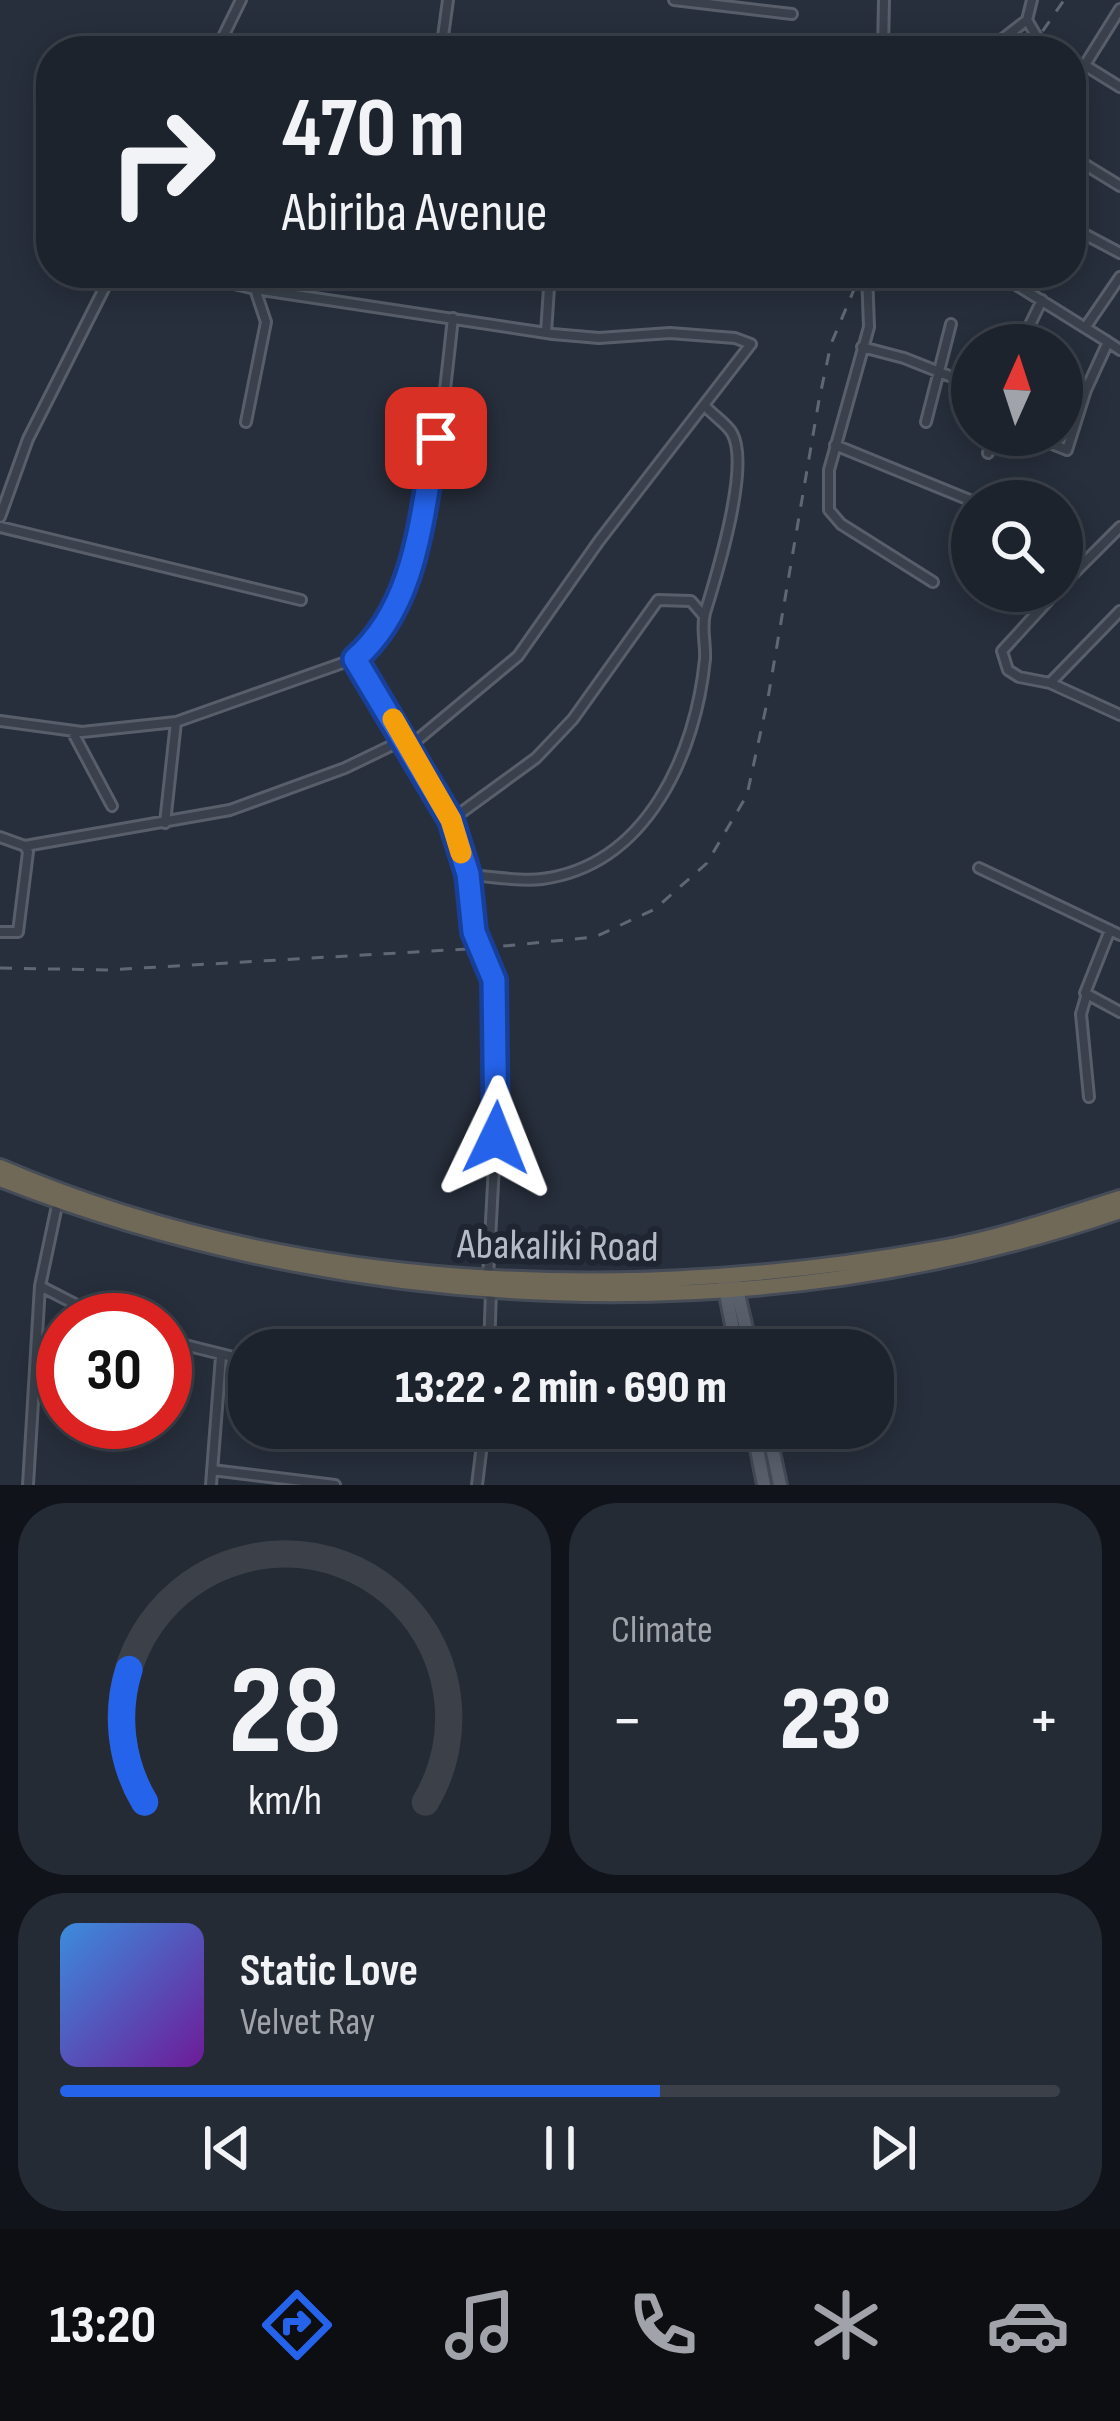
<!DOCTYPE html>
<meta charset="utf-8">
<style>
body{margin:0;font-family:"Sofia Sans Condensed",sans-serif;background:#252b35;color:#f1f3f6;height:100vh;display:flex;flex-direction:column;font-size:45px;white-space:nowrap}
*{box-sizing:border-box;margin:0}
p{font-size:39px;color:#a0a4aa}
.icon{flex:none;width:66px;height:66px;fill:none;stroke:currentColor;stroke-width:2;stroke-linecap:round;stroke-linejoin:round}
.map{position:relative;height:1485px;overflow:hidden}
.details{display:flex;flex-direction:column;gap:18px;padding:18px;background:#101319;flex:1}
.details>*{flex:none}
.guide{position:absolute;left:36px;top:36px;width:1050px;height:252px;border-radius:48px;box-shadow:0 6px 30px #0003,0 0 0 3px #3b4049;background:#1d232d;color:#f1f3f6;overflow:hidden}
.needle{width:78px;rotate:3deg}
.buttons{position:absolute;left:951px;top:324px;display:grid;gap:24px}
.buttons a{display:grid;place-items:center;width:132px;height:132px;border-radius:50%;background:#1d232d;box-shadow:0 6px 30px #0003,0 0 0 3px #3b4049;font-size:60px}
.speed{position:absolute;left:36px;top:1293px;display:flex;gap:24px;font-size:60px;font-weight:700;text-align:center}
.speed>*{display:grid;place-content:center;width:156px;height:156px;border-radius:50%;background:#1d232d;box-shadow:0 6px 30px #0003,0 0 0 3px #3b4049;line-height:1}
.speed .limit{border:18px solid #d22;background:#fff;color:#111}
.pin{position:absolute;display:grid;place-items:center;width:102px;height:102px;color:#fff;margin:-51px;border-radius:24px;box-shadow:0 6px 18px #0006}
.me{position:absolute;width:132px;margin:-66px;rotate:2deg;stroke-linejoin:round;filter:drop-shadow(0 0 9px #0008)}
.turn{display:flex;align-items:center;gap:42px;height:252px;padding:0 48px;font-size:54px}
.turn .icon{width:156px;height:156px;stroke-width:2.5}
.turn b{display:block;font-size:84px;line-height:102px}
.big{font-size:90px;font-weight:800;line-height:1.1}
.details .card{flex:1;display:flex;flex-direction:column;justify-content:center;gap:18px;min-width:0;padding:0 42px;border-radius:48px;background:#252b35}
.details .dial{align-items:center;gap:0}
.dial svg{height:312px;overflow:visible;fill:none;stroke:#3b4049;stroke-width:7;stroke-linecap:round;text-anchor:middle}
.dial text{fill:#f1f3f6;stroke:none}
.song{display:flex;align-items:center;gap:36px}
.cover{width:144px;height:144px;border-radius:18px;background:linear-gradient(135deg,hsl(210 70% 55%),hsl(280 70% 35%))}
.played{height:12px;border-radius:6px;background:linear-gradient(90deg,#2563eb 60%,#3b4049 60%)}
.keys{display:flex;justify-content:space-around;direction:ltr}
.heat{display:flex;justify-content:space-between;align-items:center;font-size:66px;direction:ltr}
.details .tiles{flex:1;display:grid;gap:18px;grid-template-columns:1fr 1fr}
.card:last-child{grid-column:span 2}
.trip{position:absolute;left:228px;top:1329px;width:666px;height:120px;border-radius:48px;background:#1d232d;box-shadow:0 6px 30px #0003,0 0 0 3px #3b4049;font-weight:800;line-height:120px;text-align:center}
.dock{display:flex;height:192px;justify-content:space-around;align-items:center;background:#0c0e12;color:#a0a4aa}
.dock .icon{width:84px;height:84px}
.dock .on{color:#2563eb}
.dock b{font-size:54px;color:#f1f3f6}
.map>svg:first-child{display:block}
</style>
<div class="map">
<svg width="1120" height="1485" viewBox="0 0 1120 1485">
<rect width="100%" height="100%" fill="#272f3c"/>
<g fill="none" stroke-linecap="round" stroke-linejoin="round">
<g stroke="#585f6a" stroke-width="14">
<path id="street" d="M674,0l118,14
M1027,20l10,17 -4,14
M216,51l25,-51
M441,51l7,-51
M883,51l1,-51
M987,51l40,-31 5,-20
M1086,66l34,21
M1071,87l49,-78
M1071,156l49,30
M1071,227l49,26
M188,273l67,16 298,45 46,4 71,-5 65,5 16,6 -152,197 -81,115 -108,90
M867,273l2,54 -40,143v40l12,14 92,58
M997,273l111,69
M1087,325l33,-48
M546,333l4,-60
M1020,345l22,-45
M862,347l42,11 68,27
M246,422l20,-100 -11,-33
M926,422l25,-98
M1030,435l37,15 19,-60 22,-48 12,8
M835,445l137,56
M988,453l7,-18
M0,517l28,-78 84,-166
M0,527l301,73
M1062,585l58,-58
M1057,591l-55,60 6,19 11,7 31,6 70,32
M354,659l97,161 17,55 6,57 20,48 4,111 -10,186
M1050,683l70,-72
M0,721l82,11 94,-10 178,-63c75,-64 88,-246 99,-341
M72,731l40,75
M451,820l85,-62 37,-39 85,-119 33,1 12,14
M165,823l11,-101
M0,837l25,9 3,6 -10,80h-18
M25,846l205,-36 115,-42 60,-29
M979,868l141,67
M468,875c23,1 51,7 74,4 106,-14 154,-127 163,-220 1,-16 -4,-30 0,-46 11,-36 46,-147 27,-180 -5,-9 -19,-18 -26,-26
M1110,930l-25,63 35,19
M1086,997l-5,17 8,83
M40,1286l66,34
M165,1340l84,21
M489,1350l2,-59
M212,1470l123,15
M28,1485l12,-199 18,-85
M211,1485l10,-129
M477,1485l7,-57"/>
</g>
<g stroke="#434a55" stroke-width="18">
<path id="primary" d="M735,1281l16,69
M724,1284l13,66
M753,1428l11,57
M768,1428l12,57"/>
</g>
<g stroke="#454c57" stroke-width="20">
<path id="highway" d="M0,1167c293,126 627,137 936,82 63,-11 124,-32 184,-51
M0,1179c353,138 761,156 1120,32"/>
</g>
<use href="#street" stroke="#3a414c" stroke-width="8"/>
<use href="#primary" stroke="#59606c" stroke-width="12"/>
<use href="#highway" stroke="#716958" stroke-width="14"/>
<path stroke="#5f6774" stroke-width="3" stroke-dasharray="12 12" stroke-linecap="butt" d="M1029,51l35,-51
M0,968l107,2 377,-22 111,-11 60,-28 52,-46 40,-68 21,-97 51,-298 12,-56 30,-71"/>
</g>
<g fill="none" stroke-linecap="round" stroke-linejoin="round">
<g stroke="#184099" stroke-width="30">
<path id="route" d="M436,438c-15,76 -18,166 -81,221l96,161 17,54 6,58 20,48 2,158"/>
</g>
<use href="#route" stroke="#2563eb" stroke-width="21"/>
<path stroke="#f59e0b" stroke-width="21" d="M393,719l58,101 10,33"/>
</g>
<g text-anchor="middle" stroke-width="12" stroke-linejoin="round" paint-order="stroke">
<g font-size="42" fill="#b6bcc7" stroke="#1f2631">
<text transform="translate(558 1244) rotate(1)" y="15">Abakaliki Road</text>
</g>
</g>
</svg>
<div class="buttons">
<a><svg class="needle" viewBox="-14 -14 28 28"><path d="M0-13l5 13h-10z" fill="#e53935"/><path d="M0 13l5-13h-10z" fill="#a0a4aa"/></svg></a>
<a><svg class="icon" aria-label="search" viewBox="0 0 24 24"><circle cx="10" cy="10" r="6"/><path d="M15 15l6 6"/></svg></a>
</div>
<div class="speed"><div class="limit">30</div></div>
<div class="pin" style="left:436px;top:438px;background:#d93025"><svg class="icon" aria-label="arrive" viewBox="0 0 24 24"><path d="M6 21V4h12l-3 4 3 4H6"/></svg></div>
<svg class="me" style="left:496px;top:1138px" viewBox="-20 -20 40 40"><path d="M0-17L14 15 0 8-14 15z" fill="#2563eb" stroke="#fff" stroke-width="4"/></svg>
<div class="trip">13:22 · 2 min · 690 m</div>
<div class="guide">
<div class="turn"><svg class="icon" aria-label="right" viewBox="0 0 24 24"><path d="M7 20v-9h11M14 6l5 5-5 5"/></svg><div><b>470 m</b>Abiriba Avenue</div></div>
</div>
</div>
<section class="details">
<div class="tiles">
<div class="card dial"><svg viewBox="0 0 100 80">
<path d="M14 69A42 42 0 1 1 86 69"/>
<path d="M14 69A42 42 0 0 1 10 35" stroke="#2563eb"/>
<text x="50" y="56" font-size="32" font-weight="700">28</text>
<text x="50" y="72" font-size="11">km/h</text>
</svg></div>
<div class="card"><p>Climate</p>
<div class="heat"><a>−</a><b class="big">23°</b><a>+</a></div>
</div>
<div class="card">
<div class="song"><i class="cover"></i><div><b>Static Love</b><p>Velvet Ray</p></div></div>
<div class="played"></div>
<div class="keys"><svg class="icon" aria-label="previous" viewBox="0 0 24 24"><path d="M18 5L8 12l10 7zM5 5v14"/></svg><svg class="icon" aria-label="pause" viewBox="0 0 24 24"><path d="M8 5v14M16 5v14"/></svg><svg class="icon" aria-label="next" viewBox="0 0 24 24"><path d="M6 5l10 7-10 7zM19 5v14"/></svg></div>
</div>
</div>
</section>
<nav class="dock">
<b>13:20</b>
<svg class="icon on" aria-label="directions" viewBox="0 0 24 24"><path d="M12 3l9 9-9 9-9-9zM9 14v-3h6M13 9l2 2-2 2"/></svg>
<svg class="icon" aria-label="music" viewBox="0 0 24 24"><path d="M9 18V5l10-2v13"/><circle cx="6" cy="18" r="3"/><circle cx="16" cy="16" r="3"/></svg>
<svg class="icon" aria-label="phone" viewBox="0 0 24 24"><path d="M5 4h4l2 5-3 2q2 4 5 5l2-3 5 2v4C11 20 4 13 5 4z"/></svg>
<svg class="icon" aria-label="climate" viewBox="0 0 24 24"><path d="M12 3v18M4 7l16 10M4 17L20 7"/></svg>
<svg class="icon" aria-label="car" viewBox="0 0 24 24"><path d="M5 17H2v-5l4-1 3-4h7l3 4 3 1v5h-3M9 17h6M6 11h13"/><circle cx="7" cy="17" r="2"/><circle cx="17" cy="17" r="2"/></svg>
</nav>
